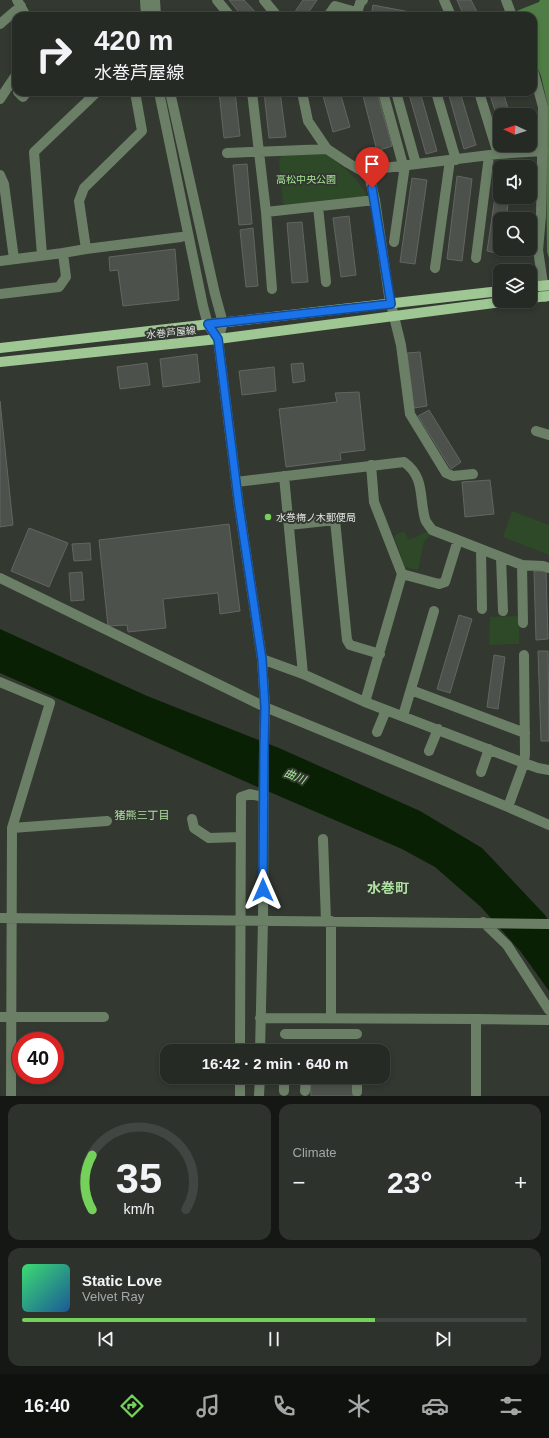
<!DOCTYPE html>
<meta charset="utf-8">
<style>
body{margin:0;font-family:Arial,"Noto Sans JP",sans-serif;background:#2e322d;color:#f1f3f6;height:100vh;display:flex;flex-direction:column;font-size:15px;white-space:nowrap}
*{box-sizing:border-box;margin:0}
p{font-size:13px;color:#a4a7a7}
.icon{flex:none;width:22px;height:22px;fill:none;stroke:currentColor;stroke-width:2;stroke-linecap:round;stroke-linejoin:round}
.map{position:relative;height:1096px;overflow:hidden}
.sheet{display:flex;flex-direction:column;gap:8px;padding:8px;background:#151714;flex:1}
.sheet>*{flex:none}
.hud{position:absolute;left:12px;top:12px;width:525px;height:84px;border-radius:12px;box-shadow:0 2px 6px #0003,0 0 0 1px #424642;background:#262a25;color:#f1f3f6;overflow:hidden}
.needle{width:26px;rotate:274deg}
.controls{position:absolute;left:493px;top:108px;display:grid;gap:8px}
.controls a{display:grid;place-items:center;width:44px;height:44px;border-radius:8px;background:#262a25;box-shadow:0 2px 6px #0003,0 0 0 1px #424642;font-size:20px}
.speed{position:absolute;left:12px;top:1032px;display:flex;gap:8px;font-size:20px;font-weight:700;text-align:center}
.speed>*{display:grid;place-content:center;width:52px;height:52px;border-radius:50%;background:#262a25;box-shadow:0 2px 6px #0003,0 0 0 1px #424642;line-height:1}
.speed .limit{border:6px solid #d22;background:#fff;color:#111}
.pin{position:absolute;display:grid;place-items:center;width:34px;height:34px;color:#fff;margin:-41px -17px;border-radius:50% 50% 50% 0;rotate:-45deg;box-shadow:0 0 4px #0007}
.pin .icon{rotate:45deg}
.me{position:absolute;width:44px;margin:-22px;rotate:0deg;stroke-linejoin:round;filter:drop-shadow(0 0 3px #0008)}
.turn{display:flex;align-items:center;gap:14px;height:84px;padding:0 16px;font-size:18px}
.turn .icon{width:52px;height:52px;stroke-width:2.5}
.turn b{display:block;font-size:28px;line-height:34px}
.big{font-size:30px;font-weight:700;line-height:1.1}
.sheet .tile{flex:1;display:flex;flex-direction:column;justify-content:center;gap:6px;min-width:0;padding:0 14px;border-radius:12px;background:#2e322d}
.sheet .dial{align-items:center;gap:0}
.dial svg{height:104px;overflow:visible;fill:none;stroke:#424642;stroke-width:7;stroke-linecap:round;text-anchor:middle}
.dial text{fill:#f1f3f6;stroke:none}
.song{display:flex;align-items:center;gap:12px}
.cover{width:48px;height:48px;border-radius:6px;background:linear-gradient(135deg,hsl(140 70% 55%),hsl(210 70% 35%))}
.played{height:4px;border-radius:2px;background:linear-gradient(90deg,#74d25b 70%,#424642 70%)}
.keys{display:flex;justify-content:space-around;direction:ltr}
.heat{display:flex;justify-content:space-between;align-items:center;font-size:22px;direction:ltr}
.sheet .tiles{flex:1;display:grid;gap:8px;grid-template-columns:1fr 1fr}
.tile:last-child{grid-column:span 2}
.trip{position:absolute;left:160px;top:1044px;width:230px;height:40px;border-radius:12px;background:#262a25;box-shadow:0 2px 6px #0003,0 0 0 1px #424642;font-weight:700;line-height:40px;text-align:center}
.tab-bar{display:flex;height:64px;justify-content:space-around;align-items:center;background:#0f110f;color:#a4a7a7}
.tab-bar .icon{width:28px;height:28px}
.tab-bar .selected{color:#74d25b}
.tab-bar b{font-size:18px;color:#f1f3f6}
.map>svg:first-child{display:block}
</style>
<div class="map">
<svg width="549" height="1096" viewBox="0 0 549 1096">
<rect width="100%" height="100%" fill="#333831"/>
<path fill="#2e4927" d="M324,152c17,14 33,24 43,44l-81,10 -3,-2 -4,-45 4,-4z
M512,511l37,14v30l-46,-18z
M404,531l5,9 17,-8 4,4 -6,5 -6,29 -13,-3 -11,-31z
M519,616v28l-30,1 1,-28z"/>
<path fill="#507d45" d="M540,0h9v258l-2,-6 -1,-111 2,-35 -7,-30 -8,-19v-41h-17l-2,-4 25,-10z"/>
<path fill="#092004" d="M0,629l147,67 132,52 141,63 62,37 63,67 4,7v69l-28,-39 -40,-45 -46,-40 -33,-18 -151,-65 -251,-111z"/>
<path fill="#4c524b" stroke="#616760" d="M229,0h15l15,16h-17z
M303,0h14l-11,16h-14z
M457,0h14l8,16h-15z
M373,5l58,11h-60z
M219,92h16l5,44 -16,2z
M264,92h16l6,45 -17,1z
M322,92h18l10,35 -17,5z
M362,92h15l15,54 -15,5z
M417,92h3l17,59 -11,3 -17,-60z
M448,92h12l16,53 -12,4z
M489,92h14l7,23h-10v11z
M247,164l5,60 -13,1 -6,-60z
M499,170h1v27h9l-3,22h-6l1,35 -14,-3z
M457,176l15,3 -10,82 -15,-2z
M412,178l15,2 -12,84 -15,-2z
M349,216l7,59 -15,2 -8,-59z
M302,222l6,60 -16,1 -5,-60z
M253,228l5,58 -12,1 -6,-57z
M175,249l4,51 -56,6 -5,-36 -8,1 -1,-14z
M420,352l7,54 -13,2 -7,-55z
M197,354l3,28 -37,5 -3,-28z
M147,363l3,22 -30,4 -3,-22z
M303,363l2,18 -12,2 -2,-19z
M274,367l2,24 -34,4 -3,-24z
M359,392l6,58 -25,3 1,7 -55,7 -7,-58 58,-7 -2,-9z
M0,401l13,124 -13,2z
M429,410l32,52 -10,7 -33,-53z
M490,480l4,34 -29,3 -3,-35z
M229,524l11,87 -20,3 -2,-21 -55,6 3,29 -38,4 -1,-7 -19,1 -9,-86z
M29,528l39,15 -19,44 -38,-16z
M90,543l1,17 -17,1 -2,-17z
M534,571h12l2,68 -12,1z
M82,572l2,28 -13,1 -2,-28z
M459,615l13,4 -22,74 -13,-4z
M538,651h10l1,90h-8z
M494,655l11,2 -7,52 -11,-2z
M310,1077h44l-1,19h-42z"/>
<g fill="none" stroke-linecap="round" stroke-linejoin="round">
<path stroke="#6b7f66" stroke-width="10" d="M17,0l9,16
M145,0l1,16
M155,0l1,16
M217,0l13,16
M264,0l13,16
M444,0l7,16
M506,0l6,16
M328,16l7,-10 21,6
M356,16l4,-13 3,-3
M0,24l21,-18
M533,70l10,37 -2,109 -3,34 7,47
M18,92l5,5 4,-5
M159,92l44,214 5,19 10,14
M170,92l45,202 8,29 -5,16 21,167 23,153 3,48 -1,39 -1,175 -3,130
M252,92l14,120 6,77
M302,92l6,29 19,28 21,14 21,12
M383,92l20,73
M396,92l20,72
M436,92l20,68
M479,92l19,62
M0,99l16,-24
M227,153l100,-4
M0,175l4,9 10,75
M318,207l8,75
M266,212l109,-12
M394,242l11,-77
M86,249l-7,-48 5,-13 58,-57 -7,-39
M42,255l-8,-103 63,-60
M476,258l13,-102
M0,261l63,-8 23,-4 95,-12 7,-3
M435,268l15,-108
M0,294l59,-7 7,-10 -3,-24
M536,431l13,4
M473,474l-20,2 -7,-3 -36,-59 -9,-69 -12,-49 -14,-96 -6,-25 15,-7 114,-14 45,-3
M284,476l19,198
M236,482l168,-20c21,15 15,35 21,57 1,4 5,7 7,11l90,35 21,1 6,2
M289,525l46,-5 12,120 3,5 30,9
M481,549l1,60
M501,557l2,54
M522,565l1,58
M402,574l37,10 6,-2 13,-42
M0,578l265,129 243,100 41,18
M262,659l41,15 62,28 159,61 14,5 11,2
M0,682l50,21 -38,125 -1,268
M411,690l114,43
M365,702l37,-128 -28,-72 -3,-37
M403,716l31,-105
M377,732l9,-22
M429,751l9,-22
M481,772l8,-23
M508,807l16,-44 1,-9 -1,-99
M192,819l2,9 15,10 31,-1
M12,828l95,-7
M323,839l3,82
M0,918l549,6
M331,921v97
M483,922l24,23 42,65
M0,1017h104
M260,1018l216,1v77
M476,1019l73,1
M285,1034h72
M284,1050l73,1
M240,1051l1,-254 9,-3 13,3
M284,1091v-14
M305,1091l1,-14
M357,1092v-15
M240,1096v-19
M259,1096l1,-19"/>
<path stroke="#9ec794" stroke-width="10" d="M530,287l19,-2
M530,298l19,-2
M0,348l500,-57
M0,362l218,-23 292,-38"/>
</g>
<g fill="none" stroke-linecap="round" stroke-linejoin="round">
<g stroke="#114b97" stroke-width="10">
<path id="route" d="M263,890l1,-144 1,-39 -3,-48 -23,-153 -21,-167 -10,-15 183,-20 -19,-116"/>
</g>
<use href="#route" stroke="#1a73e8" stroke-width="7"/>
</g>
<circle fill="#74d25b" stroke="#333831" stroke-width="1.5" cx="268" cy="517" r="4"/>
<g text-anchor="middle" stroke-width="4" stroke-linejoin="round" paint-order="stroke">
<g font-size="10" fill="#a4e593" stroke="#333831">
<text x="306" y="183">高松中央公園</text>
</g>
<g font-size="10" fill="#e0e3df" stroke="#333831">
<text transform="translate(171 332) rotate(-6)" y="4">水巻芦屋線</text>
</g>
<g font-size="10" fill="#e0e3df" stroke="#333831" text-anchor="start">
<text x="276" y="521">水巻梅ノ木郵便局</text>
</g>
<g font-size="11" font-style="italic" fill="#abed9b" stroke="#333831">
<text transform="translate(295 776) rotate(23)" y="4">曲川</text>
</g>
<g font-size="11" fill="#afe1a2" stroke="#333831">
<text x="142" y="819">猪熊三丁目</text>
</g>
<g font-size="14" font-weight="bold" fill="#afe1a2" stroke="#333831">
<text x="388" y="893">水巻町</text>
</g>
</g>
</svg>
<div class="controls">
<a><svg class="needle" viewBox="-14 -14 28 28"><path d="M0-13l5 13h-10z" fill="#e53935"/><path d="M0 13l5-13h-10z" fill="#a4a7a7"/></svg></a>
<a><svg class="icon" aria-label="sound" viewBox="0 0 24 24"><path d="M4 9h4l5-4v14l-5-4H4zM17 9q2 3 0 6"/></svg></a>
<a><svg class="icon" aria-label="search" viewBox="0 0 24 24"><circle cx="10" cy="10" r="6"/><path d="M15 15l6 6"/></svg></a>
<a><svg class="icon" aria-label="layers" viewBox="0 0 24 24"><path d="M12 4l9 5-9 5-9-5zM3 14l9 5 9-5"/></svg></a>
</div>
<div class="speed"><div class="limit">40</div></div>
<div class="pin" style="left:372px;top:188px;background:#d93025"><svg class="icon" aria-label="arrive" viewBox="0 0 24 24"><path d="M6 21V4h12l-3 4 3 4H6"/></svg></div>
<svg class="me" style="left:263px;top:890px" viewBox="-20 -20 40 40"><path d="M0-17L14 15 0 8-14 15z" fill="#1a73e8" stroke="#fff" stroke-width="4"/></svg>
<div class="trip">16:42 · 2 min · 640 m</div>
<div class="hud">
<div class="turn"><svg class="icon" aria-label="right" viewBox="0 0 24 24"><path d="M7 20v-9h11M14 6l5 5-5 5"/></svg><div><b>420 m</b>水巻芦屋線</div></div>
</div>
</div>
<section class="sheet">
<div class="tiles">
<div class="tile dial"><svg viewBox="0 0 100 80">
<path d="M14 69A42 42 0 1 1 86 69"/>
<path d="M14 69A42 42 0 0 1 14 27" stroke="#74d25b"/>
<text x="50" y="56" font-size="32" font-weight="700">35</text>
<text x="50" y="72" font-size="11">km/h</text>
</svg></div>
<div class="tile"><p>Climate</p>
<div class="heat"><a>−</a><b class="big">23°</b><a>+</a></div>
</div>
<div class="tile">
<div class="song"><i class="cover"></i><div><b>Static Love</b><p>Velvet Ray</p></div></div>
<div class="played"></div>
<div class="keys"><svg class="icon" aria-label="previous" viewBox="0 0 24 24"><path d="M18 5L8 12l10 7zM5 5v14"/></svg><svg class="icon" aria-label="pause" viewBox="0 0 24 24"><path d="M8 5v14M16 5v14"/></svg><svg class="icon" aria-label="next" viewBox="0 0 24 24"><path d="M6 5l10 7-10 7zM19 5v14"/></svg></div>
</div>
</div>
</section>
<nav class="tab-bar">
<b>16:40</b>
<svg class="icon selected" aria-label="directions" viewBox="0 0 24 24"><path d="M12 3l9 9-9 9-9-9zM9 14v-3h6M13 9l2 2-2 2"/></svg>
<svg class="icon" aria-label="music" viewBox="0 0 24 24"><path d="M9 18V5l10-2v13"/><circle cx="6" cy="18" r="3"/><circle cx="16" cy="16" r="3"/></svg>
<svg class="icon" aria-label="phone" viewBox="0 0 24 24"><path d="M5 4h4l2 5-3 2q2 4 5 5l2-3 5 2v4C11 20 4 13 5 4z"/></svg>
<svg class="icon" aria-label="climate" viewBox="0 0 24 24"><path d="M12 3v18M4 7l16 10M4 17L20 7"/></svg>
<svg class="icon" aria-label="car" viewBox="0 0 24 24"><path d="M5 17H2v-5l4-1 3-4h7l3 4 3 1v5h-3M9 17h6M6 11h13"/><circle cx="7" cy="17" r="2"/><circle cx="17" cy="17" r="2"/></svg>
<svg class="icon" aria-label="filters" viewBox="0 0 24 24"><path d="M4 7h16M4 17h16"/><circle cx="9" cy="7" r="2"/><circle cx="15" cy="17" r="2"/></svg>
</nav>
